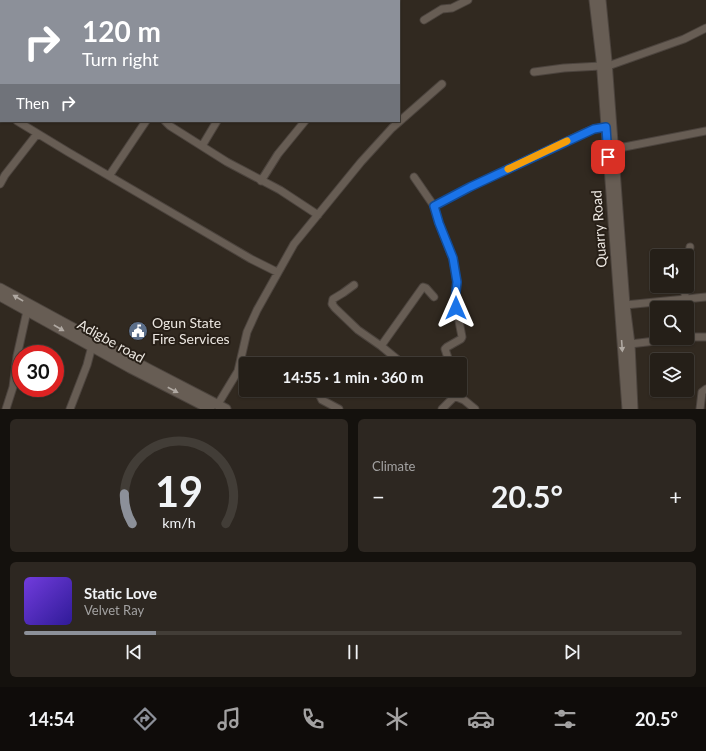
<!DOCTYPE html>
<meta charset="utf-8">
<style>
body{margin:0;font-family:Lato,sans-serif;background:#2d2721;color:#f1f3f6;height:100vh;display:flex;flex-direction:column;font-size:15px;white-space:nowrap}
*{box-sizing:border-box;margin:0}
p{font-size:13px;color:#a3a2a2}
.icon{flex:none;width:22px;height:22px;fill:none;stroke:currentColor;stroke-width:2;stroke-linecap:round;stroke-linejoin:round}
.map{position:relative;height:409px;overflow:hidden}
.sheet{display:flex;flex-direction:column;gap:10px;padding:10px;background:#14110d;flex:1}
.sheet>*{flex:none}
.top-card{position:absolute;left:0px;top:0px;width:400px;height:122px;box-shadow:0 1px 3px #0004,0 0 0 1px #423d37;background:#8c9099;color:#fff;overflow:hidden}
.controls{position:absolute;left:650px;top:249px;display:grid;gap:8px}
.controls a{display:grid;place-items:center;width:44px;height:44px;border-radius:4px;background:#251f18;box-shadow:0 1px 3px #0004,0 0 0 1px #423d37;font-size:20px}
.speed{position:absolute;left:12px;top:345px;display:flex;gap:8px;font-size:20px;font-weight:700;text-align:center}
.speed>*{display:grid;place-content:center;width:52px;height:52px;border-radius:50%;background:#251f18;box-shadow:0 1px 3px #0004,0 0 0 1px #423d37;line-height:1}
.speed .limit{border:6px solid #d22;background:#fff;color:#111}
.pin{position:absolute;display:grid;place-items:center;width:34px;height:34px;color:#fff;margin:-17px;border-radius:8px;box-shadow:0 2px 6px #0006}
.me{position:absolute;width:44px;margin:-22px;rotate:0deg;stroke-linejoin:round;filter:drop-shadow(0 0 3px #0008)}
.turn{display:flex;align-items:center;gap:14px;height:84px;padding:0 16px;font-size:18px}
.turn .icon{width:52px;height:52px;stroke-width:2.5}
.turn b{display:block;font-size:28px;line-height:34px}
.then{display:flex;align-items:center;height:38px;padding:0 16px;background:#0003;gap:8px;font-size:15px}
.big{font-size:30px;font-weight:700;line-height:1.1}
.sheet .tile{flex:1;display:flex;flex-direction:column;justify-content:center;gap:6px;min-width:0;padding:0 14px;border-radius:6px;background:#2d2721}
.sheet .dial{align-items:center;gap:0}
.dial svg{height:104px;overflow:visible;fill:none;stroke:#423d37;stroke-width:7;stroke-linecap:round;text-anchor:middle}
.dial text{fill:#f1f3f6;stroke:none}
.song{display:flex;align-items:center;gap:12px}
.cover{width:48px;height:48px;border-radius:6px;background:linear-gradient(135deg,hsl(260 70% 55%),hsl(250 70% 35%))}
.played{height:4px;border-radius:2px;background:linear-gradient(90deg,#8c9099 20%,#423d37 20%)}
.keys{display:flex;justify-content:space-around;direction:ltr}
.heat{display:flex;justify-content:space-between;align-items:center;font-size:22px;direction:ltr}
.sheet .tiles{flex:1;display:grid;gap:10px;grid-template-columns:1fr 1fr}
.tile:last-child{grid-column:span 2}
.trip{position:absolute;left:239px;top:357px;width:228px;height:40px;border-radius:4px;background:#251f18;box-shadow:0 1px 3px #0004,0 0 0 1px #423d37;font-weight:700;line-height:40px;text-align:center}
.dock{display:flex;height:64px;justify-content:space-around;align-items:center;background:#0f0c0a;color:#a3a2a2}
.dock .icon{width:28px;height:28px}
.dock .on{color:#8c9099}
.dock b{font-size:18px;color:#f1f3f6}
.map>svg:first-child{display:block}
</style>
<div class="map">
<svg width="706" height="409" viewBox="0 0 706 409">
<rect width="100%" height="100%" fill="#312920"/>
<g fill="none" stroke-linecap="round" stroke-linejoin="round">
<g stroke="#4c443e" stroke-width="9">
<path id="street" d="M239,0l1,1
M124,1l1,-1
M219,1v-1
M340,1l1,-1
M424,20l18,-11 10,-1 16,-8
M0,57l1,-1
M608,66l76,-27 22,-11
M534,72l30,-4 37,-2
M0,110h1
M17,121l51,31 183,107 26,13
M165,121l5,5 57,36 53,28 38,25
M202,146l15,-25
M614,149l92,-18
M109,176l37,-55
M414,177l20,29 5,17 14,36 4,23 -2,18 7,37 -1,2 -14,8 -2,2 5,15
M261,181l17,-27 27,-33
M0,184l5,-9 32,-41
M434,206l36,-19 114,-54 10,-4 12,-2
M687,266l3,-19
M354,285l-11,8 -10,6 -1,5 3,4 23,22 23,16 22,18
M685,299v-13
M625,305l81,-8
M687,337h19
M630,344l51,-6
M381,346l42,-59 3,1 8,9
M317,390l5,10 17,9
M440,390l24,10 11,9
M218,404l20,-33 9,-39 10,-22 37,-66 67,-82 31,-34 50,-44
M6,409l7,-22 4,-31 10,-45
M70,409l17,-44 5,-19
M442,409l13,-13v-6
M700,409l2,-17 4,-3"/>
</g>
<g stroke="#4c443e" stroke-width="11">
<path id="secondary" d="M594,0l7,59 26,350
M601,0l6,61 18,244 5,39 3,65
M0,288l149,81 77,40
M0,296l130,72 80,41"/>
</g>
<use href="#street" stroke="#675d54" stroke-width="7"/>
<use href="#secondary" stroke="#675d54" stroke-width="9"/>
</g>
<defs><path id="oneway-solid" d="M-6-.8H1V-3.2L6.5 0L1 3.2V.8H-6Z"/></defs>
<g fill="#b0a9a2">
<use href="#oneway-solid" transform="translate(18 298) rotate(-150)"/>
<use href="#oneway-solid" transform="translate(59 328) rotate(30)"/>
<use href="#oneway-solid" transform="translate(622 346) rotate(86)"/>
<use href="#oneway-solid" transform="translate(173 390) rotate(28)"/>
</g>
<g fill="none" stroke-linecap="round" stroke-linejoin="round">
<g stroke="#114b97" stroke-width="10">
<path id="route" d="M456,308l-1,-8 2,-18 -4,-24 -14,-35 -5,-17 36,-19 124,-58 12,-2 2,30"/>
</g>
<use href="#route" stroke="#1a73e8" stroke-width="7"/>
<path stroke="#f59e0b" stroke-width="7" d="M508,169l59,-28"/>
</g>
<defs>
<g id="civic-disc" transform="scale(1)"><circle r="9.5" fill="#5c6f8a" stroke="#271f17"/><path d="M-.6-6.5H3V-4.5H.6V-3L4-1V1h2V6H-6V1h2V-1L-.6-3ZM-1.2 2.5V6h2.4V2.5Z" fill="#fff"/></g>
</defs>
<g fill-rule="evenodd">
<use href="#civic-disc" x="138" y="331"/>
</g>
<g text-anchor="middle" stroke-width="4" stroke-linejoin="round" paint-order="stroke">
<g font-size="14" fill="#ece7e1" stroke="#271f17">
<text transform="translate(599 229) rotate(-94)" y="5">Quarry Road</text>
<text transform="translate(111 341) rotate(29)" y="5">Adigbe road</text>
</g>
<g font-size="14" fill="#ece7e1" stroke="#271f17" text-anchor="start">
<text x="152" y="328">Ogun State<tspan x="152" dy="16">Fire Services</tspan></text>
</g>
</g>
</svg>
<div class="controls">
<a><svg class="icon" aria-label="sound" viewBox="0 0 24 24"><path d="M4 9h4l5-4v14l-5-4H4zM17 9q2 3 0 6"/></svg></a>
<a><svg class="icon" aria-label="search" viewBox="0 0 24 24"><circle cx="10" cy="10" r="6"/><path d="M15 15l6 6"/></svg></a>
<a><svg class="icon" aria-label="layers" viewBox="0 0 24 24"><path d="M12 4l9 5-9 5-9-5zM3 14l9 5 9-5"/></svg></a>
</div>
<div class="speed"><div class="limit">30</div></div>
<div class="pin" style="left:608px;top:157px;background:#d93025"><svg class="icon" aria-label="arrive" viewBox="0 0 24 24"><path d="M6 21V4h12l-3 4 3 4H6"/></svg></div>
<svg class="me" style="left:456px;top:308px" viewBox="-20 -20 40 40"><path d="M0-17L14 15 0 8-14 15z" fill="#1a73e8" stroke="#fff" stroke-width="4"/></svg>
<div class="trip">14:55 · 1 min · 360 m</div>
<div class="top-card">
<div class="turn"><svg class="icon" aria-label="right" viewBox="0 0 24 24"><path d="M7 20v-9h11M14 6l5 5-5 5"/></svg><div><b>120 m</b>Turn right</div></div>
<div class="then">Then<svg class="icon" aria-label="right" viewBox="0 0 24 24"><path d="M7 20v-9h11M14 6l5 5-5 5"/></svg></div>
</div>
</div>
<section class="sheet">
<div class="tiles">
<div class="tile dial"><svg viewBox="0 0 100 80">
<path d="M14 69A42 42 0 1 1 86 69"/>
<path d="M14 69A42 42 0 0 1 8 46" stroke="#8c9099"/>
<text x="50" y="56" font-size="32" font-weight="700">19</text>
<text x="50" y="72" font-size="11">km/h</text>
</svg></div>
<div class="tile"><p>Climate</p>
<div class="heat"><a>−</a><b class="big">20.5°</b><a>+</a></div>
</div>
<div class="tile">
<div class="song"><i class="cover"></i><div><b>Static Love</b><p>Velvet Ray</p></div></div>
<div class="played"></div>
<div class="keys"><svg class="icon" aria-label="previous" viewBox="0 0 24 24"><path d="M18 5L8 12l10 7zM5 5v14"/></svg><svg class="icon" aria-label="pause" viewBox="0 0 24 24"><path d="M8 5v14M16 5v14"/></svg><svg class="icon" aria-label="next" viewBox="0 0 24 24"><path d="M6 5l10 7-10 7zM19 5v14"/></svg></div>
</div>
</div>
</section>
<nav class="dock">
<b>14:54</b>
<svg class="icon on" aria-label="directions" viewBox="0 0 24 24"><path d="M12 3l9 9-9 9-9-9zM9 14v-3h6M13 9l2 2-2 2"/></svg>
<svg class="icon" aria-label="music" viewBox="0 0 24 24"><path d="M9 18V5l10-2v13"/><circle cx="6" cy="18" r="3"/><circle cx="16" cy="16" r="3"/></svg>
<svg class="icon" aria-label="phone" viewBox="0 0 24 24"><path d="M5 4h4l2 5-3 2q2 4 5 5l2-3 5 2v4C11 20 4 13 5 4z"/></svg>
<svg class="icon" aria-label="climate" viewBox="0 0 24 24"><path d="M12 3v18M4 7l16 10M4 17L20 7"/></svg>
<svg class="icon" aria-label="car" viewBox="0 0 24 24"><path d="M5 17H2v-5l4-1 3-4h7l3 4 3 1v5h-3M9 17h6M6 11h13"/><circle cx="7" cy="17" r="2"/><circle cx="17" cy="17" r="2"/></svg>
<svg class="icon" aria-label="filters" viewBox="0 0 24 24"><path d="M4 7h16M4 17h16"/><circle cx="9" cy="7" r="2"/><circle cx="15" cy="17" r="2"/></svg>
<b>20.5°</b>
</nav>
